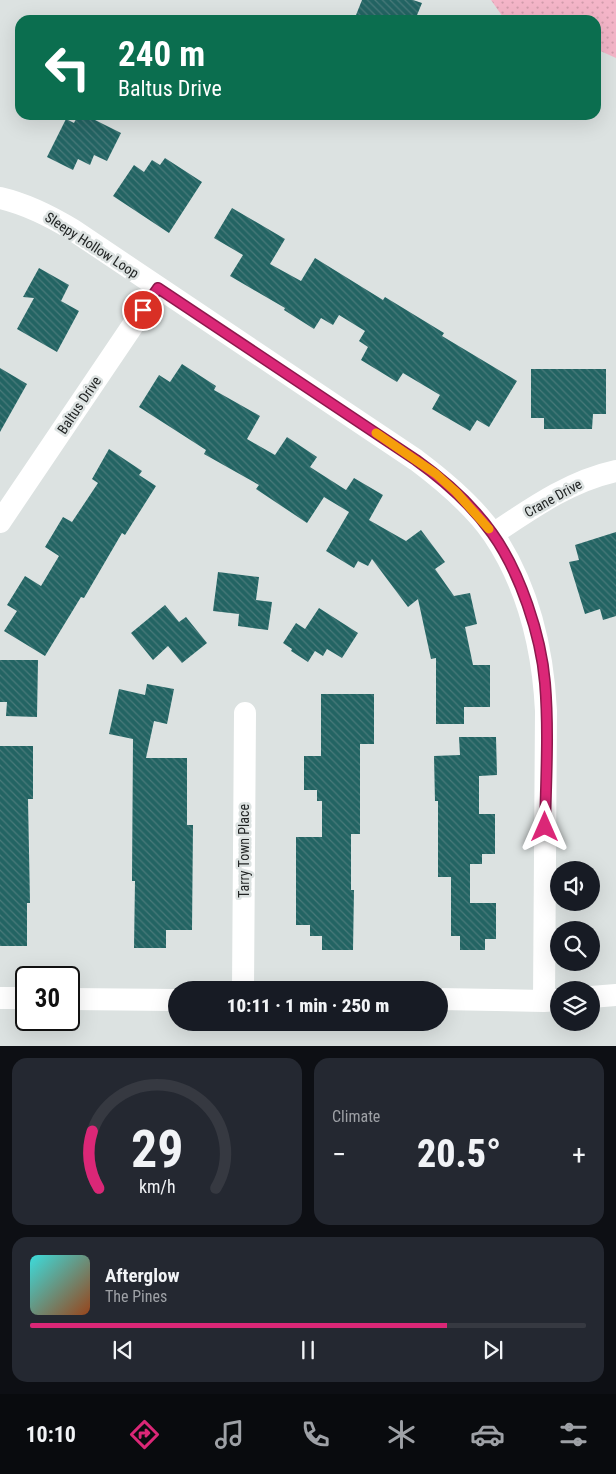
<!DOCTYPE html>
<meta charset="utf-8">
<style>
body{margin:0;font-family:"Roboto Condensed",sans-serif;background:#242831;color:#f1f3f6;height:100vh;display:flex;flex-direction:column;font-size:19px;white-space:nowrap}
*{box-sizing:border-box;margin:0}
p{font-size:16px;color:#9ea1a6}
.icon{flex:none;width:28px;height:28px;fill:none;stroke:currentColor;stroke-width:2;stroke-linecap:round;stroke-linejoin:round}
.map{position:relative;height:1046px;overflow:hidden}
.details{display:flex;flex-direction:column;gap:12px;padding:12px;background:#0d0f14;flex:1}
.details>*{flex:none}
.guide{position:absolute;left:15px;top:15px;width:586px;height:105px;border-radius:15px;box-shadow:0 5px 20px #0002;background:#0b6e4f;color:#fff;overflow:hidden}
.controls{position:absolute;left:550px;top:861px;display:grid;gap:10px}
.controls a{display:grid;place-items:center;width:50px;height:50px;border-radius:50%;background:#171b24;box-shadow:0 5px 20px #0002;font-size:25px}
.speed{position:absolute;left:15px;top:966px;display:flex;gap:10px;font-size:25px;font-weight:700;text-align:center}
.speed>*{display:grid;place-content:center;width:65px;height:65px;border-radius:50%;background:#171b24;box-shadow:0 5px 20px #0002;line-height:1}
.speed .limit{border:2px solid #111;border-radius:8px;background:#fff;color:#111}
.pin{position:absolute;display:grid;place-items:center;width:42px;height:42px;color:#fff;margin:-21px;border:2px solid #fff;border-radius:50%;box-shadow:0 1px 5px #0007}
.me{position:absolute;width:55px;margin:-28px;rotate:0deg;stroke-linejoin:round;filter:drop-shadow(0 0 4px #0008)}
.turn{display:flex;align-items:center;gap:18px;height:105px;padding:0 20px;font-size:22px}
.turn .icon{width:65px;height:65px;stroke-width:2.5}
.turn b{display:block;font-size:35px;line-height:42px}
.big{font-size:38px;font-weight:800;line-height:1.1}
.details .widget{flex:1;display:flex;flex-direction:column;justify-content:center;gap:8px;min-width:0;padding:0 18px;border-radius:15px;background:#242831}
.details .dial{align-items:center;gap:0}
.dial svg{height:130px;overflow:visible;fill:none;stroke:#363941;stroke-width:7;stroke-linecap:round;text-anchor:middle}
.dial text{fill:#f1f3f6;stroke:none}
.song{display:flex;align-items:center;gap:15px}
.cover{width:60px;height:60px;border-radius:8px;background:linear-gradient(135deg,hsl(180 70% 55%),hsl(20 70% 35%))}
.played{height:5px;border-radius:2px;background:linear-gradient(90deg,#db2777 75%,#363941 75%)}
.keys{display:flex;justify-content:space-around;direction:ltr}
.heat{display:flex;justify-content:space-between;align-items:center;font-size:28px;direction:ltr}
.details .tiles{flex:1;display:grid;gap:12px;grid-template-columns:1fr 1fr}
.widget:last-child{grid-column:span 2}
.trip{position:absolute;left:168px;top:981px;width:280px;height:50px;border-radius:25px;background:#171b24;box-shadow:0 5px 20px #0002;font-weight:800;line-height:50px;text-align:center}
.tabs{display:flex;height:80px;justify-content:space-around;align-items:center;background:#090b0e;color:#9ea1a6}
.tabs .icon{width:35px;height:35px}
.tabs .current{color:#db2777}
.tabs b{font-size:22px;color:#f1f3f6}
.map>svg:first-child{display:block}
</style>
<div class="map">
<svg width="616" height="1047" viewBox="0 0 616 1047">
<defs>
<pattern id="park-dots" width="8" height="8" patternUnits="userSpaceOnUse" patternTransform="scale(1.25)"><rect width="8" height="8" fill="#f4b5c8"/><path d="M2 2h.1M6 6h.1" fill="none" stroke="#d19cac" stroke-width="1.8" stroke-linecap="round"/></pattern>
<pattern id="building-back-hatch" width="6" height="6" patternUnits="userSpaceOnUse" patternTransform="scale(1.25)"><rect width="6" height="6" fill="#236463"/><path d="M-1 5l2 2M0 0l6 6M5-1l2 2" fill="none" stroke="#497a7a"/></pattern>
</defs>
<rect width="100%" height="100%" fill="#dce2e1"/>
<path fill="url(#park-dots)" d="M491,0h125v58l-20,-9v-29h-91z"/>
<path fill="url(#building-back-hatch)" d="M362,0h51l9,3 -7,17h-61z
M78,115h7l36,18 -14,28 -13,-6 -4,10 -12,-6 -5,11 -26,-13 19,-38 8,4z
M165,158l37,24 -33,51 -56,-37 21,-31 10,7 8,-12 8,5z
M232,208l53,31 -15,25 31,17 14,-23 68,42 2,-3 59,36 -2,3 75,45 -28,46 -12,-7 -7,11 -38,-22 8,-14 -37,-22 -6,9 -36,-22 7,-13 -9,-6 6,-10 -26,-16 -6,10 -12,-7 -7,11 -30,-19 1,-2 -55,-32 13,-21 -29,-17z
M39,268l30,17 -8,16 18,10 -22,41 -40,-23 17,-31 -11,-1z
M182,364l34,22 -2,4 46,26 -13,23 28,16 12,-18 30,20 -7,10 36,23 8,-12 29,17 -14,25 37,21 15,-11 24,32 -10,7 19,27 16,-3 7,31 -12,3 8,38h17v42h-26v17h-28v-66l-5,1 -13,-60 -10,8 -36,-48 -4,7 -10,-5 -4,7 -28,-17 23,-39 -25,-15 -17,26 -51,-34 3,-4 -55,-31 2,-4 -67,-43 20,-32 11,7z
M0,368l27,16 -27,48z
M531,369h75v45h-13l-1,15h-48v-11h-13z
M109,449l33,22 -3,4 17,11 -31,49 -3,-2 -38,65 -3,-1 -36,59 -41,-25 13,-20 -10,-6 18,-29 16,10 18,-30 -14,-9 18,-30 9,5 26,-39 -6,-4z
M616,532v84l-13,4 -3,-11 -15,5 -16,-52 10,-2 -4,-15z
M218,572l41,5 -3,23 16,2 -4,28 -30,-4 1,-12 -26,-3z
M165,605l14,17 7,-5 21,26 -25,20 -14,-17 -15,14 -22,-27z
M319,608l39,25 -16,25 -15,-9 -4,7 -8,-5 -7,11 -17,-11 1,-2 -9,-6 13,-20 9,6z
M0,660h38l-1,57 -31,-1 1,-14h-7z
M147,684l27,5 -7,35 -13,-3 -8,37h41v67h6l-1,105h-26v18h-32l1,-67h-3l1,-142 -24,-5 10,-45 26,6z
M321,694h53v50h-14v90h-9v56h3l-1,60h-31v-14h-12v-11h-14v-88h26v-36h-5v-11h-13v-34h17z
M459,737h37l1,38 -18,1v38h16v40h-13v10h-12v39h26v36h-11v11h-25v-14h-9v-59h-13v-76h-3l-1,-45 26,-1z
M0,746h33v53h-5l2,104h-3v43h-27z"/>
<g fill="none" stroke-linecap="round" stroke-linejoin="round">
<path stroke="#fff" stroke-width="22" d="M0,198c26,6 50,18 73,32l343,230c28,21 57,45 77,74 35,52 50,116 53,177l-2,290
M0,522l158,-234
M493,534c39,-26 77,-53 123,-63
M243,990l2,-277
M591,997l25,-2
M0,998h26
M69,999l107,1
M439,999l105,2 14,-1"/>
</g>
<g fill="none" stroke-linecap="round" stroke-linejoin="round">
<g stroke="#8e194d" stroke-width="12">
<path id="route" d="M143,310l15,-22 258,172c28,20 56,45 76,73 28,39 49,102 53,150 4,48 1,96 0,144"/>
</g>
<use href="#route" stroke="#db2777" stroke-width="9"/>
<path stroke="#f59e0b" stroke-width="9" d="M376,433l60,41 20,18 33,37"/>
</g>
<g text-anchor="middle" stroke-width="5" stroke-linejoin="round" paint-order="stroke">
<g font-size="14" fill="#212424" stroke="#dce2e1">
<text transform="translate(92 245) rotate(33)" y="5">Sleepy Hollow Loop</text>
<text transform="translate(79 405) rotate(-56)" y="5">Baltus Drive</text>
<text transform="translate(553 498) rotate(-29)" y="5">Crane Drive</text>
<text transform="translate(244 851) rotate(-90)" y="5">Tarry Town Place</text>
</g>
</g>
</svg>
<div class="controls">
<a><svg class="icon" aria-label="sound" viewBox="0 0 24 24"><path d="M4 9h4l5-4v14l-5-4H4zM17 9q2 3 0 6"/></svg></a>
<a><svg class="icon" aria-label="search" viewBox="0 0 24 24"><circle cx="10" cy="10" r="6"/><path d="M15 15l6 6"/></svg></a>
<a><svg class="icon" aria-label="layers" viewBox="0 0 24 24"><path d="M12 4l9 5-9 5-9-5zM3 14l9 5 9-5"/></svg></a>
</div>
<div class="speed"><div class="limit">30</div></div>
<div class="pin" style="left:143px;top:310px;background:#d93025"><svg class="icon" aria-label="arrive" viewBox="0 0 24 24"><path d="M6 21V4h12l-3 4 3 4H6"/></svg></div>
<svg class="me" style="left:545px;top:827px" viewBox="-20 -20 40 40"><path d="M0-17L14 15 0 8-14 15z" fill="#db2777" stroke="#fff" stroke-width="4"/></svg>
<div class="trip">10:11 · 1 min · 250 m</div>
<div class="guide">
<div class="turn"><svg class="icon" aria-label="left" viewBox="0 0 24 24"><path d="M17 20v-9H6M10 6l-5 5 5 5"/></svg><div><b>240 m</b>Baltus Drive</div></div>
</div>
</div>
<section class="details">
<div class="tiles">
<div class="widget dial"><svg viewBox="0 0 100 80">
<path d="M14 69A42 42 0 1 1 86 69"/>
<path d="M14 69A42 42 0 0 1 10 34" stroke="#db2777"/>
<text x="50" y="56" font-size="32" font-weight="700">29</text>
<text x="50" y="72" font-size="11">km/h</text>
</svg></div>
<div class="widget"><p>Climate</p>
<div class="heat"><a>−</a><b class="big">20.5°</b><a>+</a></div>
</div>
<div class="widget">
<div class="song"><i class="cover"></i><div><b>Afterglow</b><p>The Pines</p></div></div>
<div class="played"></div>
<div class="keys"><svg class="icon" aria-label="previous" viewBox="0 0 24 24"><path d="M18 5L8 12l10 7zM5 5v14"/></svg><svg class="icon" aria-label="pause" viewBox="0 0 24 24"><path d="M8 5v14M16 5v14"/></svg><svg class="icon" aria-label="next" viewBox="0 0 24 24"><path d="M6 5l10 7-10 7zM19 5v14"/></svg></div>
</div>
</div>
</section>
<nav class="tabs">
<b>10:10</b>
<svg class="icon current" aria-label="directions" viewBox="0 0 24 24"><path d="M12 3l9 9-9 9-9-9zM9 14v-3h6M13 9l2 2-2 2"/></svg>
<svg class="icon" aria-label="music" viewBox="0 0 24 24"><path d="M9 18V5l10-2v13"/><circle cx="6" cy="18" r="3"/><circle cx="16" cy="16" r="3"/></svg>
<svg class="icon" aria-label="phone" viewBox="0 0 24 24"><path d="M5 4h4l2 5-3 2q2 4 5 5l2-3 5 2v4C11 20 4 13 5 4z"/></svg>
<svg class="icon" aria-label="climate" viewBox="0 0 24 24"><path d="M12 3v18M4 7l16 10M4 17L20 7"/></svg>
<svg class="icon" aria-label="car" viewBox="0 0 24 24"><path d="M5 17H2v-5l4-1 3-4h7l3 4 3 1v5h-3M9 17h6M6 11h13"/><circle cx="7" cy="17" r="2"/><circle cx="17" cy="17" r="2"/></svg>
<svg class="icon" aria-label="filters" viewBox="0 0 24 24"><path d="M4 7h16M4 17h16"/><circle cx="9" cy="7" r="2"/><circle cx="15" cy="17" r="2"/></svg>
</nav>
